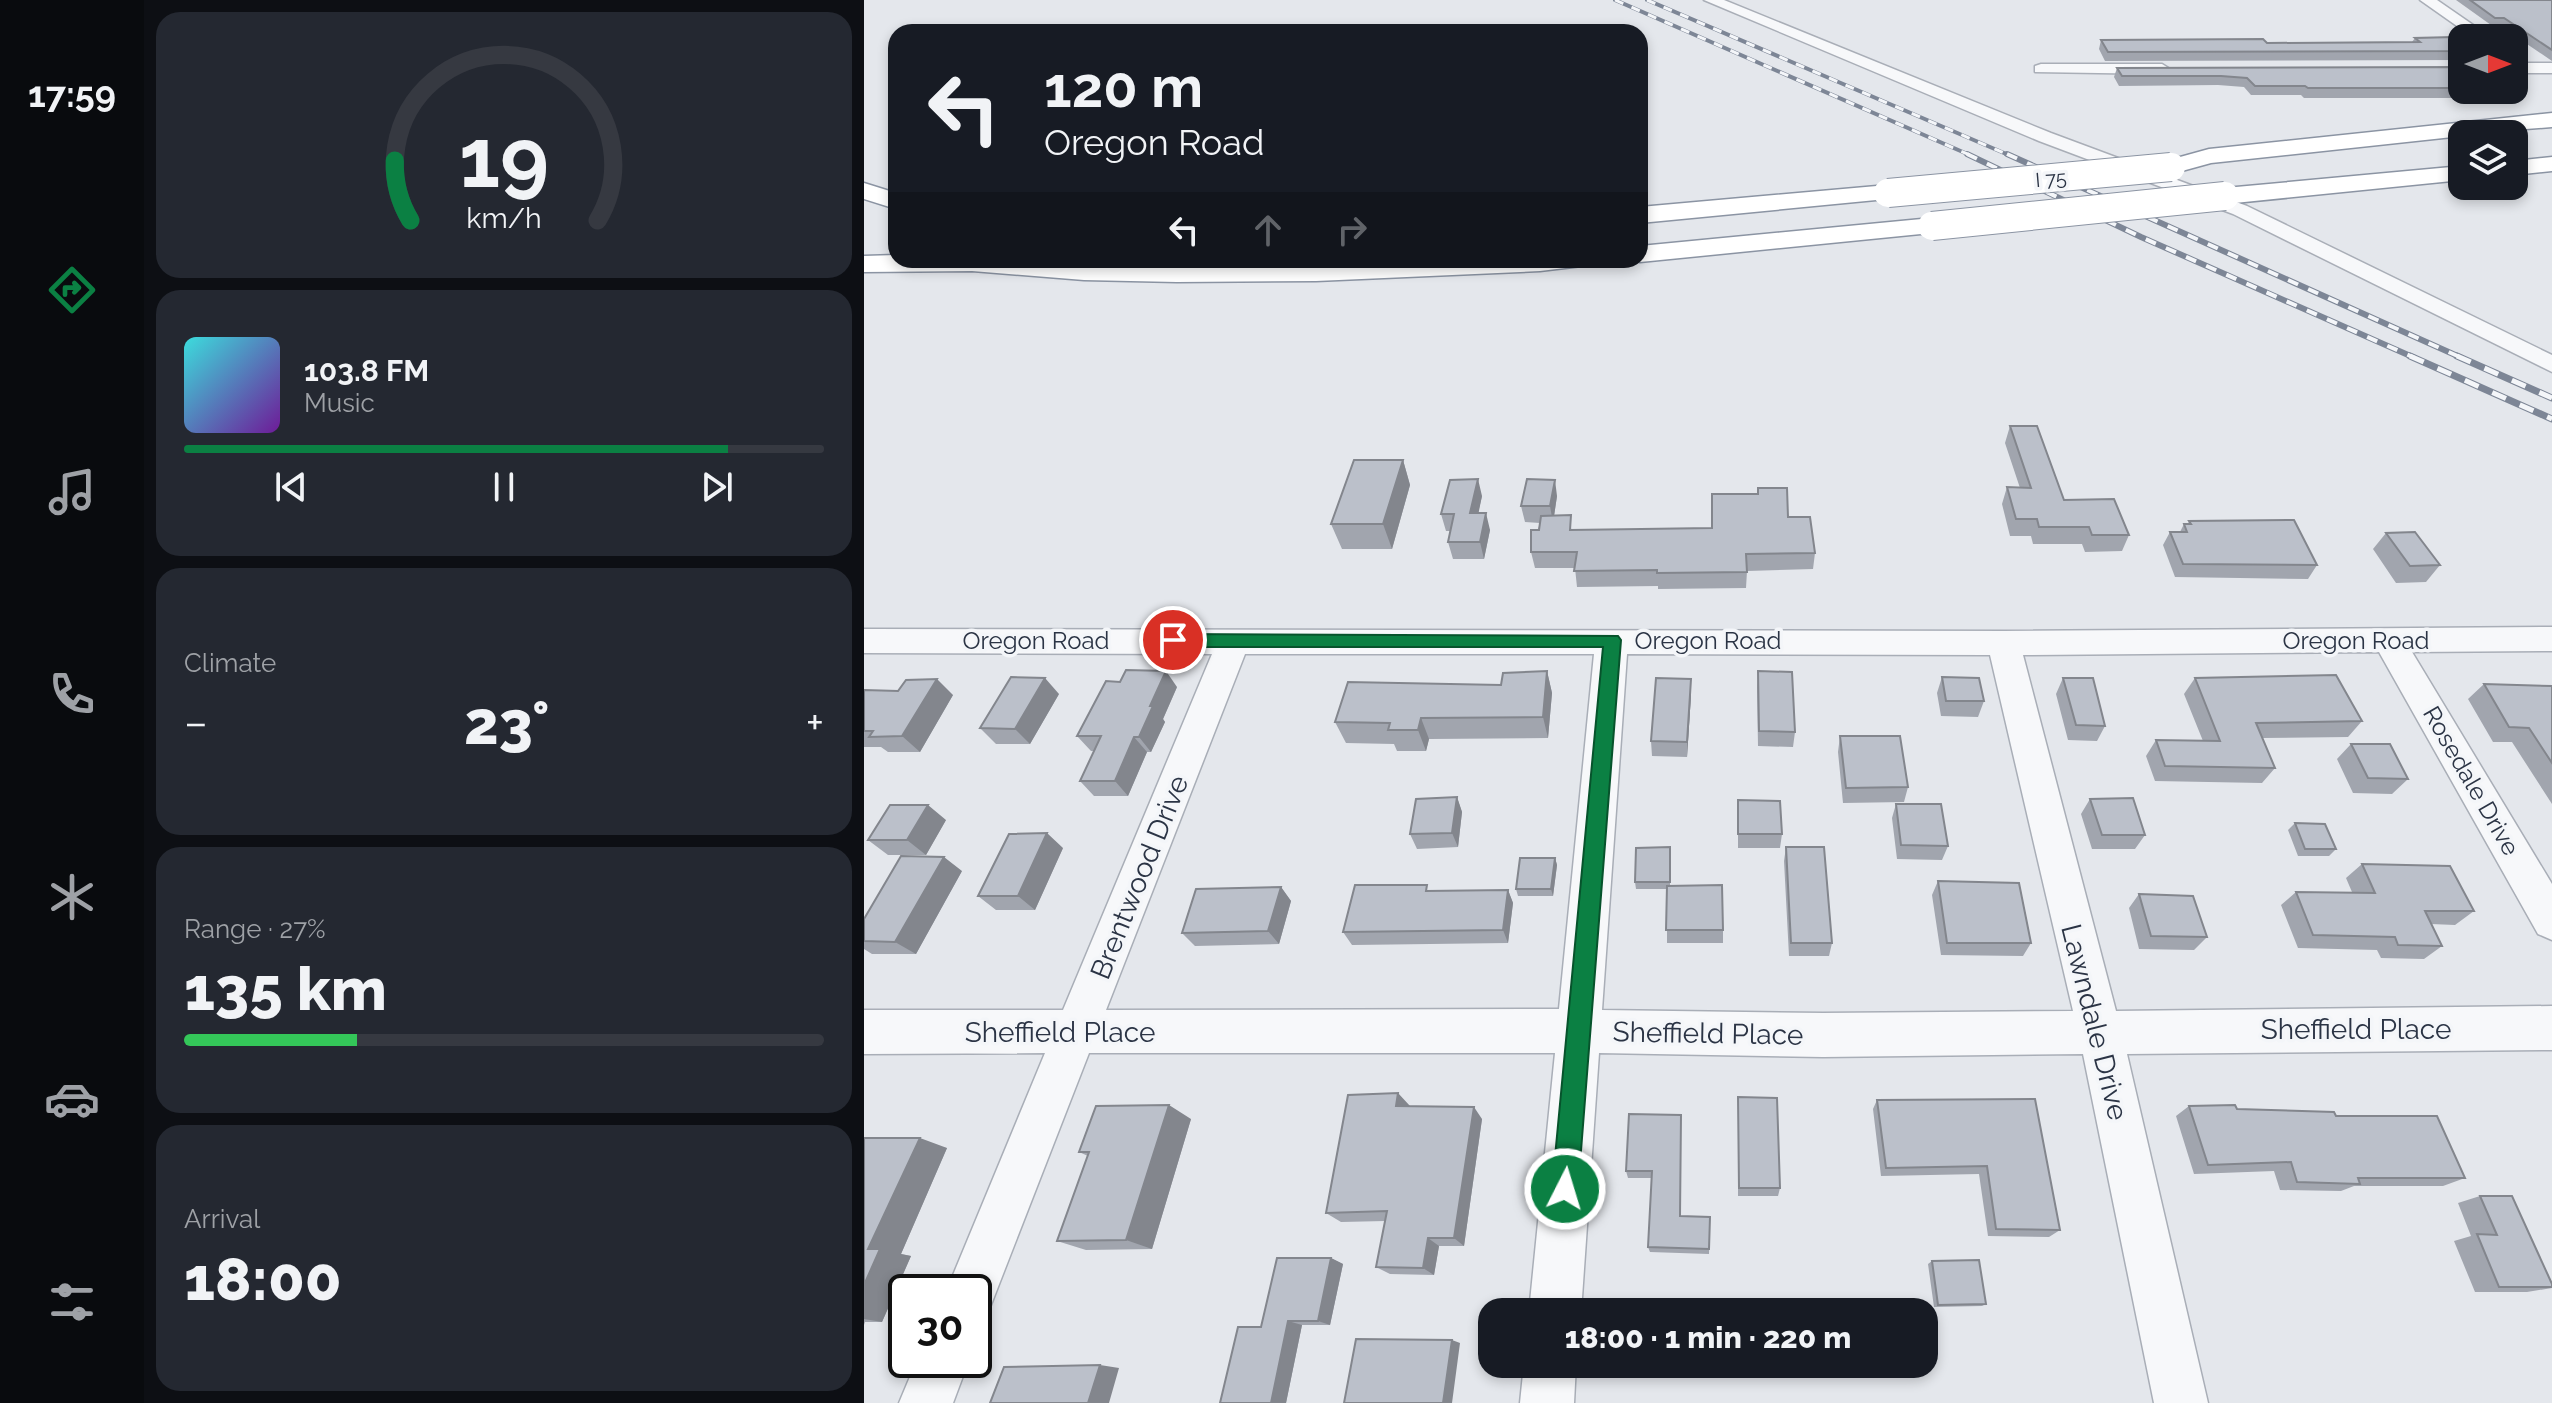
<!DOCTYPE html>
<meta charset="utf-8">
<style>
body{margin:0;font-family:Raleway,sans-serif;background:#242831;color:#f1f3f6;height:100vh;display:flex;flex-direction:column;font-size:30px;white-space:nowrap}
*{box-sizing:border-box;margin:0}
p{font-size:26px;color:#9ea1a6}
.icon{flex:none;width:44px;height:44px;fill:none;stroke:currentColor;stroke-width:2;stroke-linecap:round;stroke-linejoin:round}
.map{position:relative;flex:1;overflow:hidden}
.sheet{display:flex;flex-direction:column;gap:12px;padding:12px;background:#0d0f14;width:720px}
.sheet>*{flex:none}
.hud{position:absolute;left:24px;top:24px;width:760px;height:244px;border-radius:24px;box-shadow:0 4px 12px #0003;background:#171b24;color:#f1f3f6;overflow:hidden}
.needle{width:52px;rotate:90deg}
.buttons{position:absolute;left:1584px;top:24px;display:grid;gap:16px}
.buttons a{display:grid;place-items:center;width:80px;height:80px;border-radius:16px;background:#171b24;box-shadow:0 4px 12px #0003;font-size:40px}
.speed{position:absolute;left:24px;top:1274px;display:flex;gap:16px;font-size:40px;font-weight:700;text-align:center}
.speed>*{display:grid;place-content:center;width:104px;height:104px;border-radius:50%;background:#171b24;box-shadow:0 4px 12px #0003;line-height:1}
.speed .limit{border:4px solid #111;border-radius:12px;background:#fff;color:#111}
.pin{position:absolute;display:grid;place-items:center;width:68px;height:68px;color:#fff;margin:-34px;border:4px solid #fff;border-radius:50%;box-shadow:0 2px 8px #0007}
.me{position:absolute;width:88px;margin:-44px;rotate:5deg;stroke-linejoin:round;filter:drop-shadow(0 0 6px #0008)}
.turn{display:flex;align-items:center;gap:28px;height:168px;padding:0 24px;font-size:36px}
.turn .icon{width:104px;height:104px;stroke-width:2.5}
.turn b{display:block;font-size:56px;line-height:68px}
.lanes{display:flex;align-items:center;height:76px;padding:0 24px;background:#0003;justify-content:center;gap:40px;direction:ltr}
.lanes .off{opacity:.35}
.big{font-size:60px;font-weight:800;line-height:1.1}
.sheet .card{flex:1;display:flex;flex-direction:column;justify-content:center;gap:12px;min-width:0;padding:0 28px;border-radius:24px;background:#242831}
.sheet .dial{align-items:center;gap:0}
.dial svg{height:208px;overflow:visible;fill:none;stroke:#363941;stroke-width:7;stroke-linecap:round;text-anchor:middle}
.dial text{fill:#f1f3f6;stroke:none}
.song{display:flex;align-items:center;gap:24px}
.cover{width:96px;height:96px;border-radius:12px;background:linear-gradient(135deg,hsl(180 70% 55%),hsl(280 70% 35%))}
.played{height:8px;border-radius:4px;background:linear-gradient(90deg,#0b8043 85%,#363941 85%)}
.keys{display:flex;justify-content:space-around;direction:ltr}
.heat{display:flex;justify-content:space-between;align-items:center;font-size:44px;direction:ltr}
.charge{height:12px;border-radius:6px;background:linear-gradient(90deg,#34c759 27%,#363941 0)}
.trip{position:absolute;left:614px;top:1298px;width:460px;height:80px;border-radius:24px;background:#171b24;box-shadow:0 4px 12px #0003;font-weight:800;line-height:80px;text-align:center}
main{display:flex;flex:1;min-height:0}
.tabs{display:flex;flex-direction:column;width:144px;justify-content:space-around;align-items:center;background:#090b0e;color:#9ea1a6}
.tabs .icon{width:56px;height:56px}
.tabs .active{color:#0b8043}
.tabs b{font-size:36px;color:#f1f3f6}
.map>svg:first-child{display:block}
</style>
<main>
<nav class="tabs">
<b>17:59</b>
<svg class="icon active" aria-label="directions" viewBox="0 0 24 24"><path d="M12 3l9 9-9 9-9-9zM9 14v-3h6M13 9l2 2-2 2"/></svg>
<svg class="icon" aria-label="music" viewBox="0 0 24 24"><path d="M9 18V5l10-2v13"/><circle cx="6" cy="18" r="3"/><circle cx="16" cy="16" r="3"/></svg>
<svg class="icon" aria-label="phone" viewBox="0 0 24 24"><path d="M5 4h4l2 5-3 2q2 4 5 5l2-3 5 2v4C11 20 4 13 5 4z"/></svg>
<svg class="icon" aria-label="climate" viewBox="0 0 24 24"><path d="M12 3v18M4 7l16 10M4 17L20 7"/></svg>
<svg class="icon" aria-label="car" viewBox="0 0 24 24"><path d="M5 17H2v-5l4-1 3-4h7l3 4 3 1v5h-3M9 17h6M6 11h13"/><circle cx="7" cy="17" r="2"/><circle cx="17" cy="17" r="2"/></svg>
<svg class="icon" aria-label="filters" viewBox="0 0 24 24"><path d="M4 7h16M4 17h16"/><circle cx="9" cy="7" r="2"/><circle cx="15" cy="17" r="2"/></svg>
</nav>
<section class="sheet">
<div class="card dial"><svg viewBox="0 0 100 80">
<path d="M14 69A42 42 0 1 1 86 69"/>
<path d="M14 69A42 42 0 0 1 8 46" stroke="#0b8043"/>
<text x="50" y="56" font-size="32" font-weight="700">19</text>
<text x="50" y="72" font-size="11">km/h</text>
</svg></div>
<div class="card">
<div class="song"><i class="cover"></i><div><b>103.8 FM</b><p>Music</p></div></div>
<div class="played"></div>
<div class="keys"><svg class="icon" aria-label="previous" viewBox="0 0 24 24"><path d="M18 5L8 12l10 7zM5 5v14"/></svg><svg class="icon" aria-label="pause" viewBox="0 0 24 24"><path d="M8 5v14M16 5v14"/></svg><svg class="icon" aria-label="next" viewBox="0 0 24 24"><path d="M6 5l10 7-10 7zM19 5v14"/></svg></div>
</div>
<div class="card"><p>Climate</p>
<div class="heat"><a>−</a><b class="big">23°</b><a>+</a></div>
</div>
<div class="card"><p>Range · 27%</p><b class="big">135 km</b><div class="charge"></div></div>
<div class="card"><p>Arrival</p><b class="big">18:00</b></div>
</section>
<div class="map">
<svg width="1688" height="1403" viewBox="0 0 1688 1403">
<rect width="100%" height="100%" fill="#e4e7ec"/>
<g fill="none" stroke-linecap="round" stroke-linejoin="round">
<g stroke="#a9aeb7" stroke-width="3">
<path id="minor" d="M840,0h20l327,133 196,73 305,149v17l-319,-158 -194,-73z
M1556,0h17l55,38h-18z
M1650,63h38v10h-38z
M1177,64h121l8,5 -8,5 -127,-2v-6z
M1688,627v24l-140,1 140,232v56l-14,-6 -159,-282 -356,3 93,356 436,-5v44l-425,4 81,349h-54l-71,-349 -260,3 -224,-4 -18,259h-52l26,-259h-466l-100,257 -15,6v-24h-28l99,-239 -181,1v-44h199l149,-356 -348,-1v-24l1140,2zM381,654h349l-35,355 -453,1zM763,654l363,1 83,356 -250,2 -221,-3z
M53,1360h52l-16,43h-54z
M660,1364h52l-2,39h-54z"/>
</g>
<g stroke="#8b94a3" stroke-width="3">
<path id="highway" d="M1688,113v14l-90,7v2l-251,27 -40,11 -9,-2 -3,-5 3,-5 47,-13z
M1688,157v14l-38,4v-14z
M1598,166v14l-237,24 -9,-3 -4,-5 4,-5 9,-3z
M0,183l32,10v16l-32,-10z
M1024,185l9,3 4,5 -4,5 -257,25v-16z
M1068,218l9,2 4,6 -4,6 -301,30 -9,-2h9v-14z
M32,255v5h136l145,5 409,-5 -4,6 -42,5 -224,10 -139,1 -93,-2 -112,-9 -108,1v-16z"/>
</g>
<use href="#minor" fill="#f7f8fa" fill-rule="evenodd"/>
<use href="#highway" fill="#fff" fill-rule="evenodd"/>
<g stroke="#7d8696" stroke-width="4">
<path id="rail-far2" d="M751,0l357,156
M783,0l364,156"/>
</g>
<g stroke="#7d8696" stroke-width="6">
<path id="rail-far1" d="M1103,154l174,83 274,121
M1143,154l455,204"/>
</g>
<g stroke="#7d8696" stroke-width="7">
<path id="rail" d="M1546,356l142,63
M1593,356l95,42"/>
</g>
<use href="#rail-far2" stroke="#f4f6f9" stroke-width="3" stroke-dasharray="9" stroke-linecap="butt"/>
<use href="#rail-far1" stroke="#f4f6f9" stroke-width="4" stroke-dasharray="11" stroke-linecap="butt"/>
<use href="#rail" stroke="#f4f6f9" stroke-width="5" stroke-dasharray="15" stroke-linecap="butt"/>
<g stroke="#8b94a3" stroke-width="30" stroke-linecap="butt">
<path id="highway-bridge" d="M1024,193l283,-26
M1068,226l293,-30"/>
</g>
<use href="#highway-bridge" stroke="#fff" stroke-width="28"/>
</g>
<path fill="#a1a5ae" d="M1592,0h96v61l-53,-36h-8z
M1551,38l47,5v17l-357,1 -6,-12 2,-9 166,3 145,-1z
M1598,67v23h52v-3l1,1 -5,10h-206l-3,-3h-50l-7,-8 -26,-2 -99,1 -5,-9 3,-9z
M1146,426l54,74 65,35 -7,16 -37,1 -3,-8h-49l-2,-8h-21l-8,-32 5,-17 13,1 -15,-45z
M539,460l7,25 -18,64h-50l-11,-25z
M618,496l-4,17 12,17 -6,29h-31l-5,-17 2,-11h-4l-5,-17z
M693,496l-3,20 19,14 139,-2 76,-11 27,36 -2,16 -66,2 -1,17 -88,1v-3l-81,1 -2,-19h-40l-4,-16 9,-29 -15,-1 -4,-16z
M1325,521l128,44 -9,14 -133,-2 -12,-32 7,-13h10l4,-8h4z
M1522,533l54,32 -14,17 -30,1 -23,-34z
M683,671l5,22 -4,45 -119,1 -3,12h-29l-3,-7 -48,-1 -11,-21 166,-37z
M894,671l37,61 -2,15 -35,-1 -1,-59z
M1078,677l42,24 -6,16 -37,-1 -4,-23z
M1199,678l42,48 -8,15 -29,-1 -12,-46z
M1331,678l167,43 -14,16 -86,1 13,30 -13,15 -107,-2 -9,-25 10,-16 47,1 -19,-47z
M1620,684l68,2v118l-40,-62h-19l-25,-43z
M313,687l-14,32 2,3 -14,30h-4l-19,44h-34l-14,-15 14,-30h-3l-14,-15z
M0,690l89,5 -33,57h-32l-7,-5h-17z
M195,694l-29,50h-34l-16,-16z
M827,695l-4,62 -35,-1 -1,-15z
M976,736l68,51 -4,15 -61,1 -5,-51z
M1487,744l57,35 -16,15 -39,-1 -16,-34z
M593,797l5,15 -4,35 -41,2 -7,-15z
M1226,799l55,36 -10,14h-43l-11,-35z
M874,800l44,34 -2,14h-42z
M1032,804l52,42 -6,14 -45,-1 -5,-41z
M82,820l-20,35h-38l-20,-15z
M1431,823l41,26 -7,7h-31l-10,-26z
M806,847v39l53,44v13h-56v-54h-31l-1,-7z
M922,847l46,96 -3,13h-40l-5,-95z
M199,848l-28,62h-39l-18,-14z
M691,858l2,7 -4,31h-35l-2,-7z
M1498,864l112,47 -19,14 -24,-1 11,22 -18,13 -43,-1 -4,-8 -79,-2 -17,-43 15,-13h56l-6,-14z
M98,871l-46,83h-44l-8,-5v-30z
M1074,881l93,62 -8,13 -82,-1 -9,-60z
M417,887l10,14 -12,43 -84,2 -13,-13z
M644,890l5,13 -5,40 -156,2 -9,-13 87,-41z
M1275,894l68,43 -13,13 -55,-1 -10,-41z
M874,1097l42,91 -2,8h-40z
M1171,1099l25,131 -11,7 -61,-1 -9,-62 -98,2 -8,-67 4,-9z
M546,1106l72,13 -18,127h-25l-5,29 -44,-1 -14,-7 9,-46 -44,1 -15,-9z
M1325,1106l147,10 129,62 -22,8h-89l-13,5 -61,-1 -6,-19 -80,3 -18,-58z
M817,1115v101l29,1 -1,37 -59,-2 -2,-5 4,-69h-24l-2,-7z
M327,1119l-39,130 -66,1 -29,-9 31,-85 -9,-4z
M0,1138l83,10 -46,106 10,2 -29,66h-17l-1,3z
M1616,1196l72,92 -25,4h-52l-21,-51 17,-5 -13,-33z
M467,1258l12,6 -13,61h-28l-16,78h-66l41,-76z
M1068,1261l54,43 -4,2 -48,1 -6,-43z"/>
<path fill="#83868d" d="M539,460l7,25 -18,64 -9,-25z
M614,479l4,17 -7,34 -5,-17z
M691,480l2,16 -4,27 -3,-17z
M622,513l4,17 -6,29 -4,-17z
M302,671l11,16 -14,32 2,3 -14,30 -12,-15 11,-31z
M683,671l5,22 -4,45 -5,-21z
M181,678l14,16 -29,50 -15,-15z
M73,679l16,16 -33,57 -18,-16z
M827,679v16l-4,62v-15z
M557,718l8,21 -3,12 -8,-21z
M270,737l13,15 -19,44 -13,-15z
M593,797l5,15 -4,35 -6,-14z
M64,805l18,15 -20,35 -19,-15z
M183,833l16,15 -28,62 -17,-14z
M80,857l18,14 -46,83 -21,-12z
M691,858l2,7 -4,31 -2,-7z
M417,887l10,14 -12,43 -11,-13z
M644,890l5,13 -5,40 -5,-13z
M534,1093l12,13h-14z
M305,1105l22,14 -39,130 -26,-9z
M610,1107l8,12 -18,127 -10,-8z
M56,1138l27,10 -46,106 10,2 -29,66 -18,-3v-34l4,-36z
M564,1238l11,8 -5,29 -11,-7z
M467,1258l12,6 -13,61 -12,-4z
M424,1321l14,4 -16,78h-15z
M588,1340l8,3 -8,60h-9z
M236,1365l19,3 -10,35h-21z"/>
<path fill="#bbc0ca" stroke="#83868d" stroke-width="2" d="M1606,0h82v50l-48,-32h-9z
M1590,37l8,6v8l-354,1 -7,-12 162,-1 4,4 153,-1 -5,-4z
M1598,67v21h-154l-3,-2h-50l-8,-8 -26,-2h-99l-5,-8z
M1146,426h27l27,74 50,-1 15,36h-37l-3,-8h-50l-2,-8h-21l-9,-32 24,1z
M490,460h49l-20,64h-52z
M614,479l-8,34h16l-6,29h-32l6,-28h-13l9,-34z
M663,479l28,1 -5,26h-29z
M894,488h29l1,29h22l5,36 -69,1 1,18 -90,1v-3l-83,1 3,-19h-46v-22h8l2,-14 30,-1 -1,15 142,-2v-34h46z
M1430,520l23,45 -134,-1 -13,-32h17l-3,-8h7l-2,-3z
M1551,532l25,33 -30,1 -24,-33z
M262,670l40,1 -16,35h3l-14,31h-5l-19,44h-35l21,-45h-24l29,-55 14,1z
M683,671l-4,46 -122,1 -3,12h-30l2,-7 -55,-1 13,-40 153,3 2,-12z
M894,671l34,1 3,60 -36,-1z
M1472,675l26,46 -106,2 19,45 -110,-2 -9,-26 64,1 -25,-63z
M147,677l34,1 -30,51 -35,-1z
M1078,677l37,1 5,23h-38z
M792,678l35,1 -4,63 -36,-1z
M1199,678h30l12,48 -29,-1z
M73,679l-35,57 -33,1 4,-6h-9v-41l34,1 8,-11z
M1620,684l68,2v77l-23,-35 -20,-1z
M976,736h60l8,51 -62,1z
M1487,744h39l18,35 -40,-1z
M593,797l-5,36 -42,1 6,-35z
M1269,798l12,37h-43l-12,-36z
M874,800l42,1 2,33h-44z
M1032,804h45l7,42 -47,-1z
M26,805h38l-21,35h-39z
M1431,823l30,1 11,25h-31z
M183,833l-29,63h-40l31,-62z
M806,847v35h-35l1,-34z
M922,847h38l8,96h-41z
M37,856l43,1 -49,85 -31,-1v-22z
M656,858h35l-4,31h-35z
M1498,864l88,2 24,45h-49l17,35 -44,-1 -3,-8 -82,-2 -17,-43 79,1z
M1074,881l81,2 12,60h-84z
M491,885h72l-1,6 82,-1 -5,40 -160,2z
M858,885l1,45h-57l1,-44z
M417,887l-13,44 -86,2 14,-44z
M1275,894l54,2 14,41 -56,-1z
M534,1093l-2,13 78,1 -20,131h-26l-5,30 -47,-1 11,-56 -61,2 22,-118z
M874,1097l39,1 3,90h-41z
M1171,1099l25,131 -64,-1 -9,-63 -101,2 -9,-68z
M305,1105l-43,135 -69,1 32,-89h-10l17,-46z
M1371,1105l2,4 97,3 2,4h101l28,62h-107l2,6 -63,-2 -6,-20 -83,3 -19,-59z
M765,1114l52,1 -1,101 30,1 -1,32 -61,-2 4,-76h-26z
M0,1138h56l-52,111h12l-16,36z
M1616,1196h32l40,88v3h-53l-22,-53 20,1z
M413,1258h54l-13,63h-30l-17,82h-51l18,-76h23z
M1115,1260l7,44 -48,1 -6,-44z
M492,1339l96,1 -9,63h-99z
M236,1365l-12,38h-98l14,-36z"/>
<path fill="#0b8043" stroke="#07532c" stroke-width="2" d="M309,634l445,2 3,4 -43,549 -4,9 -9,4 -9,-4 -4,-9 51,-542h-430l-9,-7z"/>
<g text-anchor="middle" stroke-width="7" stroke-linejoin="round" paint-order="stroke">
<g font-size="20" fill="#2b3445" stroke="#f4f6f9">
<text transform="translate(1187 179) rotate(-5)" y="7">I 75</text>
</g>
<g font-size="24" fill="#2b3445" stroke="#f4f6f9">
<text x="172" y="649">Oregon Road</text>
<text x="844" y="649">Oregon Road</text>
<text x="1492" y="649">Oregon Road</text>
<text transform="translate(1607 781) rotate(60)" y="8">Rosedale Drive</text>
</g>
<g font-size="28" fill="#2b3445" stroke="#f4f6f9">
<text transform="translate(275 877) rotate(-68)" y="10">Brentwood Drive</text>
<text transform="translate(1231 1022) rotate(76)" y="10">Lawndale Drive</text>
<text x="1492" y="1039">Sheffield Place</text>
<text x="196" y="1042">Sheffield Place</text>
<text transform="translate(844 1033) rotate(1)" y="10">Sheffield Place</text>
</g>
</g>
</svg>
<div class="buttons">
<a><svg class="needle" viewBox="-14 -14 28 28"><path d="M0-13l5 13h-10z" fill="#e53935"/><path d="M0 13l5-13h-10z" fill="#9ea1a6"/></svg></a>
<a><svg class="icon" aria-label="layers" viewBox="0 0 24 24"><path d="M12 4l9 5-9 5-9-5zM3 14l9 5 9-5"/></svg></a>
</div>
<div class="speed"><div class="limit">30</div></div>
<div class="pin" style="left:309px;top:640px;background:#d93025"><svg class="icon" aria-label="arrive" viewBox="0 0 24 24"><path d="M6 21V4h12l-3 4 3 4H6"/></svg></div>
<svg class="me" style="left:701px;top:1189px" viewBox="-20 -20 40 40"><circle r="17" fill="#0b8043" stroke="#fff" stroke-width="3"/><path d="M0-11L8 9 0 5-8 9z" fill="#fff"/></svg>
<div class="trip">18:00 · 1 min · 220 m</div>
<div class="hud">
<div class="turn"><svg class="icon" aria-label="left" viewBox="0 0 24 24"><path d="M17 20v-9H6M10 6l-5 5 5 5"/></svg><div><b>120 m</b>Oregon Road</div></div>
<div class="lanes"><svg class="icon" aria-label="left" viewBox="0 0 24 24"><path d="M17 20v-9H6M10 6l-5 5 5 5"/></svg><svg class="icon off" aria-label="ahead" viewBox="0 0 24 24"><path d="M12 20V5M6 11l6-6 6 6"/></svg><svg class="icon off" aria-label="right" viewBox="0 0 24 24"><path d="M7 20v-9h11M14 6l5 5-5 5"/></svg></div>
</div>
</div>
</main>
